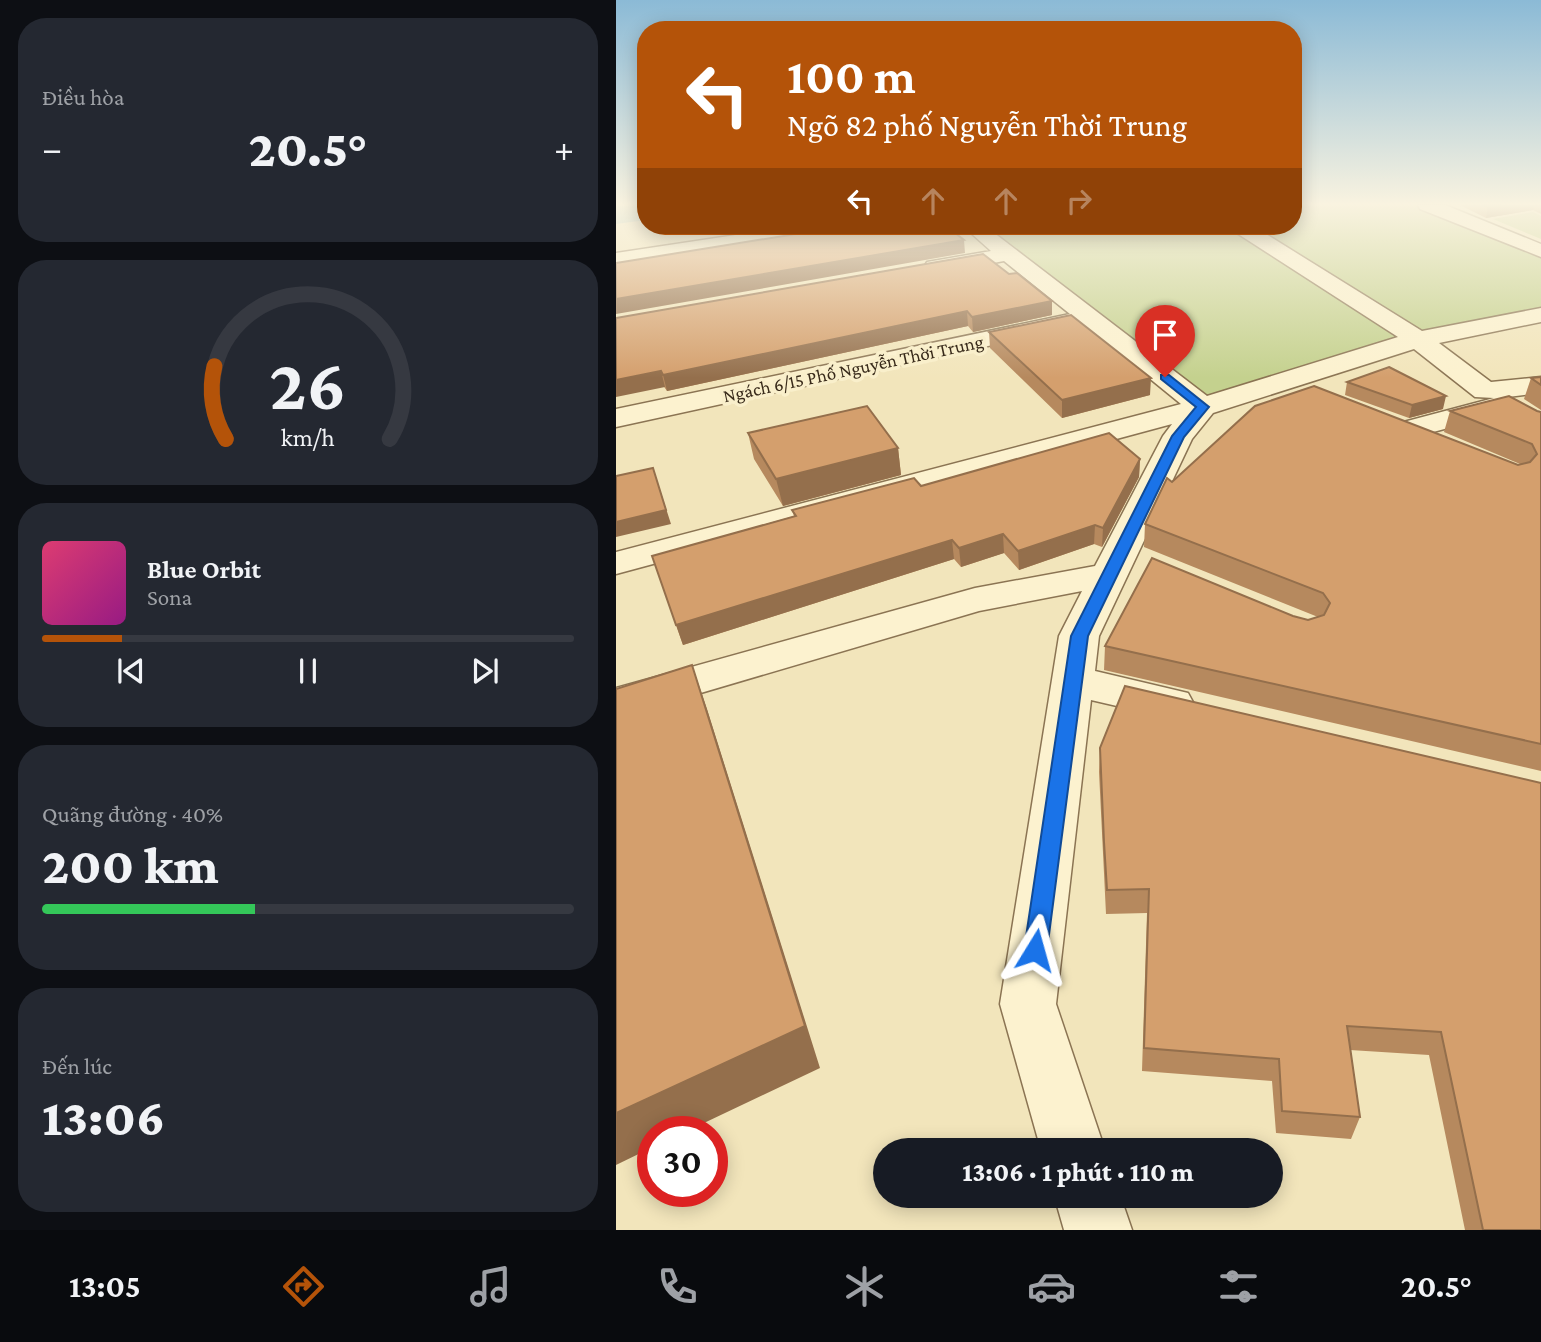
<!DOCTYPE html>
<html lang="vi">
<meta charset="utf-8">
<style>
body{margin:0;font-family:"Crimson Pro",serif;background:#242831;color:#f1f3f6;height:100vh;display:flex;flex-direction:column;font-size:26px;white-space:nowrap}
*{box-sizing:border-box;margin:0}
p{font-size:23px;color:#9ea1a6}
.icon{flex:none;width:38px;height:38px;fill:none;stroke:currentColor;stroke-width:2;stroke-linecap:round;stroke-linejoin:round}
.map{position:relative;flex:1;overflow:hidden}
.details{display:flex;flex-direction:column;gap:18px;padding:18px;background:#0d0f14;width:616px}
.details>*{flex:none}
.guide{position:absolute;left:21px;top:21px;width:665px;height:214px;border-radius:28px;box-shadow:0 4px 18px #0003;background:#b45309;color:#fff;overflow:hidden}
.speed{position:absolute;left:21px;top:1116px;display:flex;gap:14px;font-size:35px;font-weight:700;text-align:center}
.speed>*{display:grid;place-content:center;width:91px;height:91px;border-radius:50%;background:#171b24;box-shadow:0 4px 18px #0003;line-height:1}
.speed .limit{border:10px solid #d22;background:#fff;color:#111}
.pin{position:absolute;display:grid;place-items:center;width:60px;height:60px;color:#fff;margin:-72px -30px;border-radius:50% 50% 50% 0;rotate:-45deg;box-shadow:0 0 7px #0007}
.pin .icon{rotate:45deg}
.me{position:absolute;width:77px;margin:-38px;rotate:8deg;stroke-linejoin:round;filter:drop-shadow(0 0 5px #0008)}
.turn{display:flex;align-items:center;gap:24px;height:147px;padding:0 35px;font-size:32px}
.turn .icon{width:91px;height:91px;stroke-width:2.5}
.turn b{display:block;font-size:49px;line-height:60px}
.lanes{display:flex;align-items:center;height:66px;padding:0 35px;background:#0003;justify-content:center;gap:35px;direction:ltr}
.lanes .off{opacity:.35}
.big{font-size:52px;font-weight:800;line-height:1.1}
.details .tile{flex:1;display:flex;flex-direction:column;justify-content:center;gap:10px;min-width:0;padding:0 24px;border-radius:28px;background:#242831}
.details .dial{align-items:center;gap:0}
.dial svg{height:182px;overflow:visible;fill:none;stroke:#363941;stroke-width:7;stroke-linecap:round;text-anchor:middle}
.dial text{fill:#f1f3f6;stroke:none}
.song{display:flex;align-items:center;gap:21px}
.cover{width:84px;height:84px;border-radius:10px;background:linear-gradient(135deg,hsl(340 70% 55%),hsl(310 70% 35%))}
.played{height:7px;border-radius:4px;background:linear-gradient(90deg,#b45309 15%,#363941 15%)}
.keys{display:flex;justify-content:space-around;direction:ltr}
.heat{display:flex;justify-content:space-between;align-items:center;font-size:38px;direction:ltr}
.charge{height:10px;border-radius:5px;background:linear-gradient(90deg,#34c759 40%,#363941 0)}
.trip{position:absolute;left:257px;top:1138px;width:410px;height:70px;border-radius:35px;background:#171b24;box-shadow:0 4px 18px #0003;font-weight:800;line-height:70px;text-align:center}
.dock{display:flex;height:112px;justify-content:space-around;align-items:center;background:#090b0e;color:#9ea1a6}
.dock .icon{width:49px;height:49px}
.dock .on{color:#b45309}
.dock b{font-size:32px;color:#f1f3f6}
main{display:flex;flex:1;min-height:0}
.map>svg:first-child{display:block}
</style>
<main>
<section class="details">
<div class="tile"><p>Điều hòa</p>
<div class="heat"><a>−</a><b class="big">20.5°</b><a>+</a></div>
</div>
<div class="tile dial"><svg viewBox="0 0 100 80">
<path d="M14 69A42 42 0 1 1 86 69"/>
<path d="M14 69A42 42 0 0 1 9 37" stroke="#b45309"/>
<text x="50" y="56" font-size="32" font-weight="700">26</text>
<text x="50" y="72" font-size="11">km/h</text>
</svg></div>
<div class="tile">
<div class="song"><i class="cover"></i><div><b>Blue Orbit</b><p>Sona</p></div></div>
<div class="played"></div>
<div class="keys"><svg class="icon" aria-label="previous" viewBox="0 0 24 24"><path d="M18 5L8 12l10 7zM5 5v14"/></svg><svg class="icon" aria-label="pause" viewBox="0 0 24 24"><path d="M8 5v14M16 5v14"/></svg><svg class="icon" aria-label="next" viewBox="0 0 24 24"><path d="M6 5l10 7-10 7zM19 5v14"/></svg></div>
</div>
<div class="tile"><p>Quãng đường · 40%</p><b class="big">200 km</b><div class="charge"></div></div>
<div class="tile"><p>Đến lúc</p><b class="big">13:06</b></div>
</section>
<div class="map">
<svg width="925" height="1230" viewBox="0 0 925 1230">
<rect width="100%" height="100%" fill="#f2e5bb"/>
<path fill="#c4d18e" d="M677,205h138l110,45v65l-123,24 -215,68 -230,-181h320z
M917,212l8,4v23l-48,-20z"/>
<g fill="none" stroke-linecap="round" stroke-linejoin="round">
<path fill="#a0c2ba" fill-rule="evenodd" d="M30,205v15l-30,4v-18z"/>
<g stroke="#8b7453" stroke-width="3">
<path id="minor" d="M802,205h27l96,39v13l-121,-48z
M180,226h47l-3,4 -7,2 -217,35v-14z
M347,226h22l222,170 191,-59 -166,-107 -3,-4h24l169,105 119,-23v14l-102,21 52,39 50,-5v16l-41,5 8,2 4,6 -4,6 -101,27 -11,-3 -4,-6 4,-6 98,-26 -19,-1 -61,-48 -201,64 -21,26 -93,197 -4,35 93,22 6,11 -6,11 -15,4 -82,-19 -35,304 49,146h-64l-41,-146 59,-368 23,-45 -103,20 -363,107v-30l359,-100 120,-22 68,-130 9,-12 -556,150v-22l565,-148 -97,-79 -468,102v-18l454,-95 -66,-53 -69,13 -8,-2 -3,-5 3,-5 64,-11z
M438,1195h66l12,35h-68z"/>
</g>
<use href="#minor" fill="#fcf2cf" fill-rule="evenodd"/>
</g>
<path fill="#b6895e" d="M844,205h81v9l-8,-4 -47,8z
M393,274l43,27v14l-79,17 -5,-6 -301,65 -51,-73z
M373,332l161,63 -88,23 -72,-70z
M925,377v33l-17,-11 7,-21z
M731,382l96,27 -34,9 -64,-23z
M834,411l91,1v359l-437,-101 1,-24 188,-30 15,4 10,-3 -174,-70 1,-23 27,-42 348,-18 -76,-32z
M132,433l150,15 3,27 -118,31 -29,-47z
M524,459l-1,18 -37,70 -8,-3 -75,26 -15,-17 -43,14 -7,-8 -271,86 -31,-89 142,-40 -2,-6 129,-24z
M484,748l441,35v447h-76l-36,-175 -79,-5 10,67 -9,22 -75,-6 -4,-52 -130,-10 5,-158 -41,1 -7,-142z"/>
<path fill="#946f4c" d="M885,205h33l-1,5 -47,8 2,-11z
M348,240l1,13 -349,61v-15z
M436,301v14l-79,17 -1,-15z
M351,311l1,15 -301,65 -4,-16z
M45,371l4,16 -49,10v-17z
M535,378l-1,17 -88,23v-18z
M830,396l-3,13 -34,9 3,-13z
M282,448l3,27 -118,31 -7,-27z
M524,459l-1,18 -37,70 1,-19z
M37,468l18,56 -55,13v-15z
M479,525l-1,19 -75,26 -1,-19z
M387,534l1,19 -43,14 -2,-19z
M336,540l2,19 -271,86 -7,-20z
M76,665l15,44 113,359 -135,64h-32v15l-37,18v-52z"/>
<path fill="#d49f6d" stroke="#946f4c" stroke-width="2" d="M868,205h17l-13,2z
M229,226h101l18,14 -348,59v-36z
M367,254l26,20 8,-1 35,28 -80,16 -5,-6 -304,64 -2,-4 -45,9v-62z
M455,315l80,63 -89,22 -73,-68z
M773,367l57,29 -34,9 -65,-23z
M925,377v8l-10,-7z
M698,386l204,79 12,-3 7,-8 -5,-10 -82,-33 59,-15 28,15 4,1v332l-436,-98 47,-88 141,58 15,4 16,-5 6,-12 -7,-10 -178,-69 22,-46 5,4 83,-76z
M251,406l31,42 -122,31 -28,-46z
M493,433l31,26 -37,69 -8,-3 -77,26 -15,-17 -44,14 -7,-8 -276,85 -24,-69 144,-40 -4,-6 122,-32 7,8z
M37,468l13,42 -50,12v-46z
M76,665l113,361 -189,87v-424z
M509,686l416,97v447h-58l-42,-198 -94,-6 13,91 -78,-6 -3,-52 -135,-11 5,-159 -42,1 -3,-48 -4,-94z"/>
<linearGradient id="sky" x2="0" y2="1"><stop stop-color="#8bbad6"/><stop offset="0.54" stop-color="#f9f3e0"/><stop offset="1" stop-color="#f9f3e0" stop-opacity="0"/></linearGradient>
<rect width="925" height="378" fill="url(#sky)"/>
<path fill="#1a73e8" stroke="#114b97" stroke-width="2" d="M545,375h8l40,32 -25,30 -96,199 -41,314 -4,8 -8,3 -7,-3 -4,-8 47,-314 101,-200 24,-29 -35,-28z"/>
<g text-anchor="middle" stroke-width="7" stroke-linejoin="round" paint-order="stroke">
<g font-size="19" fill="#382a1a" stroke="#f9efcb">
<text transform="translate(237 368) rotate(-12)" y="7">Ngách 6/15 Phố Nguyễn Thời Trung</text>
</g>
</g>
</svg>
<div class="speed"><div class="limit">30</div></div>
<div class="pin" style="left:549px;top:377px;background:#d93025"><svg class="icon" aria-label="arrive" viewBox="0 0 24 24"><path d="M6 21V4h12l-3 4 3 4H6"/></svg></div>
<svg class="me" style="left:419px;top:950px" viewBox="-20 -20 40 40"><path d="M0-17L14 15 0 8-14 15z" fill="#1a73e8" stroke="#fff" stroke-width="4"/></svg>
<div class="trip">13:06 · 1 phút · 110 m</div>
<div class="guide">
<div class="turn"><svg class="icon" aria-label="left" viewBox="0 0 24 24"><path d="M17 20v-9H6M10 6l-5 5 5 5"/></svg><div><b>100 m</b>Ngõ 82 phố Nguyễn Thời Trung</div></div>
<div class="lanes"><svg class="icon" aria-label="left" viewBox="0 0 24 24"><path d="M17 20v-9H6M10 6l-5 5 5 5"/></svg><svg class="icon off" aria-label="ahead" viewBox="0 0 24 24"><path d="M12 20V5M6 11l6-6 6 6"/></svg><svg class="icon off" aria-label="ahead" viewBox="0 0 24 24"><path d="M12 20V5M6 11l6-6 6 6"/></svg><svg class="icon off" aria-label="right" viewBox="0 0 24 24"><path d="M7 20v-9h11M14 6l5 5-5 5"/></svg></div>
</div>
</div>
</main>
<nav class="dock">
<b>13:05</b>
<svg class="icon on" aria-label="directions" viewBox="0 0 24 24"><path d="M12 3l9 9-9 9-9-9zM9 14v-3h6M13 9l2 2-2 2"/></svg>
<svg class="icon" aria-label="music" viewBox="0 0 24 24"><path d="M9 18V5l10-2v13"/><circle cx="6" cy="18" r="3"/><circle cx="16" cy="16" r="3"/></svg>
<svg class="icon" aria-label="phone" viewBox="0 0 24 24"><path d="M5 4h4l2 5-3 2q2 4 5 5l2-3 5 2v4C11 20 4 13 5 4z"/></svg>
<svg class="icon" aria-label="climate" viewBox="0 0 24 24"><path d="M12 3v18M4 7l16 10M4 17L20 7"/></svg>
<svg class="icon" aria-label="car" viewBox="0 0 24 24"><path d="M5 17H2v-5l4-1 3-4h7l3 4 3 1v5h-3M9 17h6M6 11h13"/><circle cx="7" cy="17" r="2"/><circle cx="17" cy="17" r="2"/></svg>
<svg class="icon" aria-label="filters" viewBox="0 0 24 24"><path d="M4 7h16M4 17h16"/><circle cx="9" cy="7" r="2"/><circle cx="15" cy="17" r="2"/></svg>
<b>20.5°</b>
</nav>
